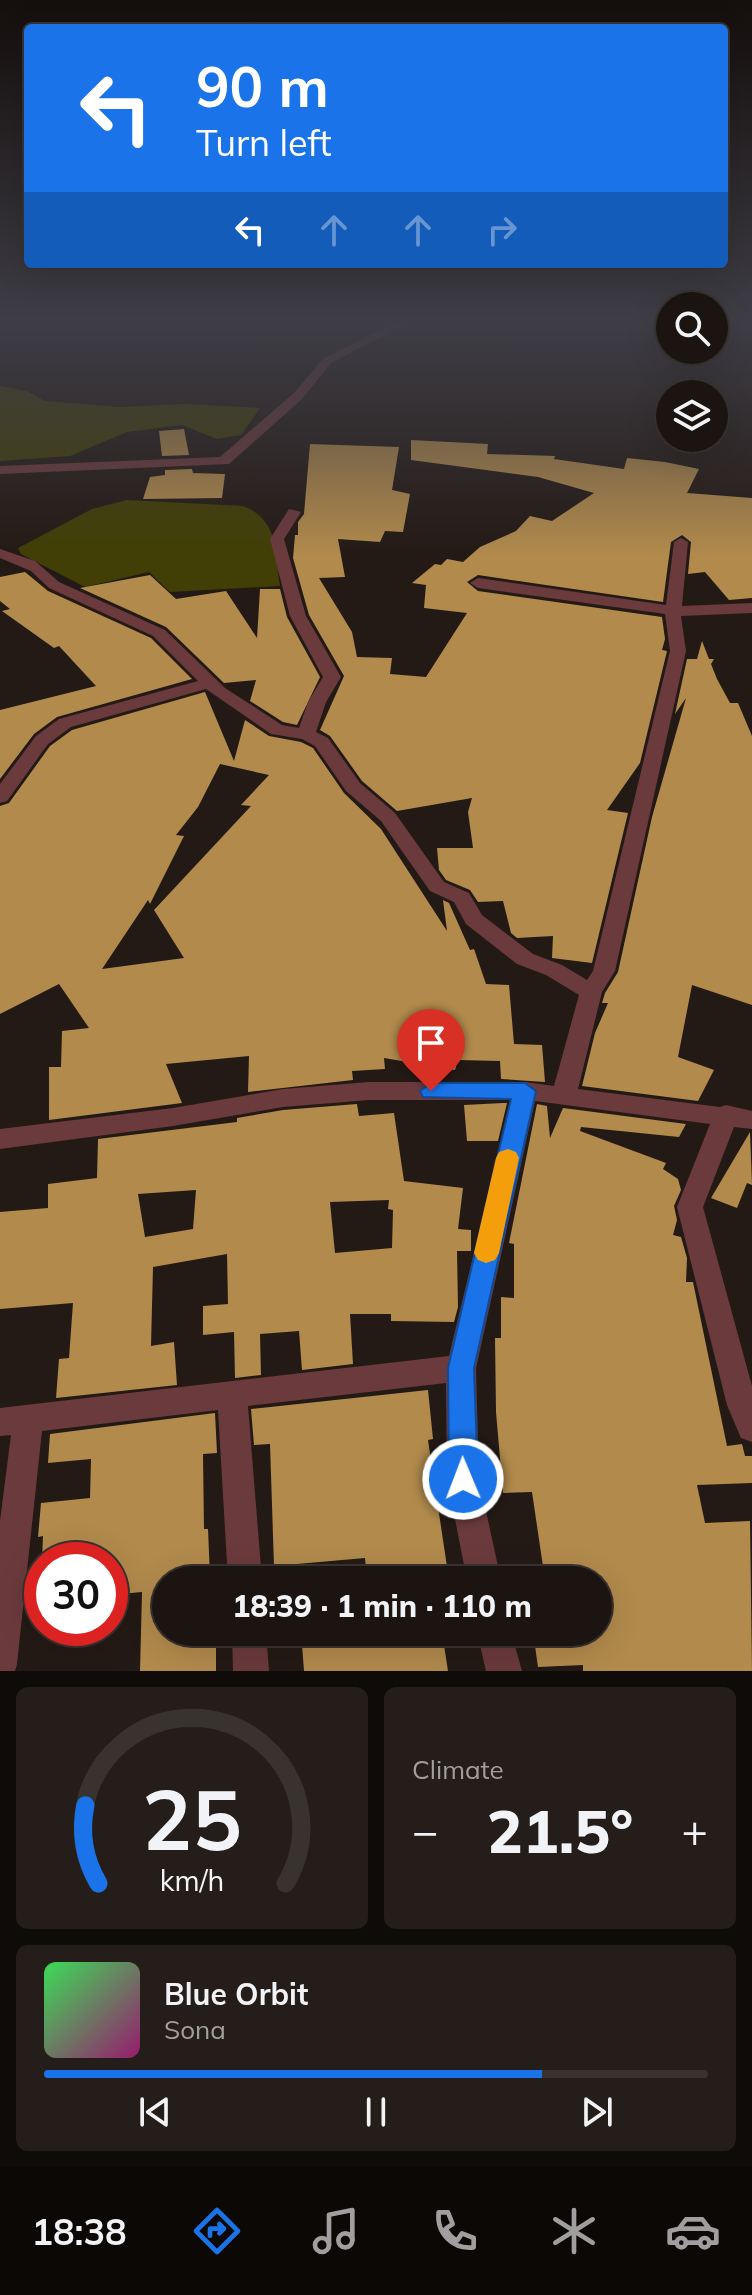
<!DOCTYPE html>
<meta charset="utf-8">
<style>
body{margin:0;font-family:Mulish,sans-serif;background:#241d19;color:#f1f3f6;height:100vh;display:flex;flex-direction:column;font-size:30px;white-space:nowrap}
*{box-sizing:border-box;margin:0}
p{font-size:26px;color:#a09e9f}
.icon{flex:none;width:44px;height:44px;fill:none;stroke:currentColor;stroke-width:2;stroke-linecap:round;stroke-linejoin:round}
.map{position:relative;height:1671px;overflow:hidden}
.panel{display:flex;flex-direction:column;gap:16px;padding:16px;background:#0f0b09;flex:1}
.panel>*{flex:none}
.banner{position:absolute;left:24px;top:24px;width:704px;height:244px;border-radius:8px;box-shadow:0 8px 32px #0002,0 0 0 2px #393330;background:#1a73e8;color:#fff;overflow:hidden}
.controls{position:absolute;left:656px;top:292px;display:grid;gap:16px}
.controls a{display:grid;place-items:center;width:72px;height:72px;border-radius:50%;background:#1b1410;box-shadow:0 8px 32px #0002,0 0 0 2px #393330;font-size:40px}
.speed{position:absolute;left:24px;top:1542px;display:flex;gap:16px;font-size:40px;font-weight:700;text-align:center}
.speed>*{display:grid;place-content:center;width:104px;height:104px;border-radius:50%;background:#1b1410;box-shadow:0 8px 32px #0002,0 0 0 2px #393330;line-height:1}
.speed .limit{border:12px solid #d22;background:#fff;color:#111}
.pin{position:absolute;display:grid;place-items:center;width:68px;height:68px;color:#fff;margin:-82px -34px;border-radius:50% 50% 50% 0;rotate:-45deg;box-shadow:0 0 8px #0007}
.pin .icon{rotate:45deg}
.me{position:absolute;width:88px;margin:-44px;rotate:359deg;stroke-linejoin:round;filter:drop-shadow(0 0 6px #0008)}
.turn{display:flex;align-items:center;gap:28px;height:168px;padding:0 40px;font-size:36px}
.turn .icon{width:104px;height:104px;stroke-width:2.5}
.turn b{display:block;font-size:56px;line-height:68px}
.lanes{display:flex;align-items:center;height:76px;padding:0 40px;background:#0003;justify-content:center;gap:40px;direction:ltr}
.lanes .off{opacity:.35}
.big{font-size:60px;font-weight:800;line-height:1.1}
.panel .tile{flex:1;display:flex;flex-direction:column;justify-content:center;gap:12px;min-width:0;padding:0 28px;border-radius:12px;background:#241d19}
.panel .dial{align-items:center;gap:0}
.dial svg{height:208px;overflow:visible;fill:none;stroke:#393330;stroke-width:7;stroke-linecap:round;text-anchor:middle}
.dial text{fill:#f1f3f6;stroke:none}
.song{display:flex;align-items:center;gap:24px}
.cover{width:96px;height:96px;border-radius:12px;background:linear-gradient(135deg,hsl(130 70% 55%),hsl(320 70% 35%))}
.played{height:8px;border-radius:4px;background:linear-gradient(90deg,#1a73e8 75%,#393330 75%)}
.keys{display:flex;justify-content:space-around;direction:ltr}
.heat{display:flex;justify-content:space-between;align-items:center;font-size:44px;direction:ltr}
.panel .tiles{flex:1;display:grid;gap:16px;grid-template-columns:1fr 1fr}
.tile:last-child{grid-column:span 2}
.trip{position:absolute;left:152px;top:1566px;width:460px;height:80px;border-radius:40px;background:#1b1410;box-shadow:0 8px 32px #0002,0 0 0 2px #393330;font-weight:800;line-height:80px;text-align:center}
.tab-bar{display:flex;height:128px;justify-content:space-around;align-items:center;background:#0b0806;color:#a09e9f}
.tab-bar .icon{width:56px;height:56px}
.tab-bar .current{color:#1a73e8}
.tab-bar b{font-size:36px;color:#f1f3f6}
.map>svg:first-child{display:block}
</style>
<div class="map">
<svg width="752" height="1671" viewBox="0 0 752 1671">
<rect width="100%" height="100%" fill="#241a15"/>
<path fill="#413f05" d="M0,386l27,5 18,10 75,6 65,-3 75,4 -19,27 -24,4 -35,-14 -55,7 -57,24 -70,5z
M127,500l116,6c36,14 32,46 37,80l-110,6 -21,-20 -64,15 -64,-33 -3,-6 74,-39z"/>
<path fill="#b18a4c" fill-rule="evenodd" d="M184,429l5,26 -27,1 -3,-25z
M411,440l77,4 -1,10 68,2 -1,3 70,10 3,-11 38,4 34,7 -12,24 65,5v100l-23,2 -24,-28 -17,2 3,-32 -9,-7 -11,7 -8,60 -185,-27 -11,7 11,9 184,26 3,22 -3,11 5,1 -27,112 -33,47 21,3 -36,150 -40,-5 1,-22 -36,2 -6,-5 -8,-32 -25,1 -8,-12 -24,-10 -7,-10 -2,-22h36l-5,-36 4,-14 -75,13 -35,-30 -32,-45 -10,-6 24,-54 -35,-61 -16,-57 2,-23h3v-13l6,-8 6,-70 89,3 -7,43 18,4 -7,38 -18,-1 -5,11 -42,-3 7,38 -26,1 33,54 5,25 35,1 -2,16 36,3 41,-64 -43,-5 2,-23 -14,-2 23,-19 6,1 6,-6 16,3 17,-15 36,-16 14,-15 22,5 42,-28 -56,-16 -127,-17z
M192,469l1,4 32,1 -3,24 -79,1 7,-22 15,-2v-5z
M25,572l23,19 103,47 41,41 -135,38 -23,17 -34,45v-69l96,-24 -37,-40 -5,2 -52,-37 8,-2 -10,-8v-24z
M150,575l26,24 50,-8 31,47 3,-49h20l7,28 33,60 -23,48 -14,-3 -33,-21 6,-21 -32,3 -58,-56 -86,-39z
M702,641l7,18h5l-3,5 6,15 13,24h8l14,33v269l-60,-20 -14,72 36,13 -16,31 -116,-15 13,-53 13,-30h-6l3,-10 13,-21 34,-155 34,-119 -11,16 12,-55h10z
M205,692l29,69 11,-41 24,16 32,6 12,6 31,45 37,36 66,102 -4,-31 6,3 21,47 4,-1 12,35 23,1 5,59 28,1 3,37 -44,-3 -1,-18 -42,-1 -3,10 -71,-12 1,11 -33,2 1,9 -105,12 1,-36 -83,8 16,39 -133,17v-53h12l1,-36 27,-3 -30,-44 -59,30v-208l9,-3 41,-57 22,-16zM220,764l49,11 -28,30 10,1 -97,104 30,48 -82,11 46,-69 2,4 34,-68 -8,-1 22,-28z
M503,1103h4l-9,38h-31l-3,-36z
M357,1104l2,12 35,-3 10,68 59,7 -5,41 13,1v21h-14l1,56 -4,15 -63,-1v-7h-41l3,50 -51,6 -3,-39 -39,3 1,41 -26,3 -1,-46 -31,3v-29l25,-2 -1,-50 -74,13 -2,79 23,-4 3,43 -121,13 3,-39 10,-1 4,-55 -73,6v-97l48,-4v-24l49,-6 1,-39 139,-17v-4l46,-8zM196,1190l-3,39 -48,8 -7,-43zM389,1200l-1,9 5,1 -1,38 -57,5 -5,-51z
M537,1104l10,2 3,32 13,-30 123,16 -7,13 -98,-10 -1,4 86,32 -3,6 15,10 3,11 -7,16 3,14 -4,15 8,2 6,21 -1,24h7l34,164 15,-2 3,12h7v27l-55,2 8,38 45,-2 2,150h-169v-6l-45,2 -5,-35h65v-14h7l-5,-38h-55l-13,-88 -29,1 -7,-81 -1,-74h6v-41l13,1v-54l-5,-1z
M750,1132l2,53 -5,-2 -10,25 -26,-10z
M428,1390l5,49 -5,1 21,140h-82l-2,-22 -91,8 -4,-122 -16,1 -3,-36z
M215,1413l2,40 -14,1 1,75h4l2,48 -44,3v52h50v39h-76l2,-79 -32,3v-35h-68l1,-24 -5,1 3,-34 49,-5 1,-39 -43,4 2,-29z
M301,1632h141l6,39h-144z"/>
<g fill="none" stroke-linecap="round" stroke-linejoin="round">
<path fill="#6b3a3d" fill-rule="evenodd" d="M398,321h13l-80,42 -29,36 -73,65 -229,10v-8l220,-9 74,-64 29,-34z
M289,509l12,3 -17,27 22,77 35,61 -15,25 -10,30 12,6 32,45 35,30 49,69 25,11 13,22 51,39 29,11 25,15 6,-9 77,-320 -5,-37 -187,-26 -8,-5 8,-5 188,27 8,-63 7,-4 7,4 -6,64 70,-3v10l-71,3 5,35 -71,320 -13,21 -24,97 142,18 6,-2 26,6v18l-18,-2 -31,80 49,179v56l-11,-4 -14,-33 -50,-198 33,-83 -175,-23 -59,267 3,111 22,101h-34l-20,-101 -1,-96 -198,23 14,174h-34l-10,-170 -176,21 -25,233 -2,7h-15v-150l11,-86 -11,1v-28l449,-52 62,-256h-142l-86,7 -110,19 -173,23v-20l173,-21 110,-19 86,-7h156l29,4 25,-91 -33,-20 -29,-11 -51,-40 -12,-22 -24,-11 -49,-70 -35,-30 -31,-45 -13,-7 -31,-5 -65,-45 -135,38 -23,17 -41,57 -7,2v-19l36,-48 23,-17 139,-38 -45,-45 -104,-48 -18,-17 -31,-13v-9l35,12 24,21 106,48 60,58 57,37 17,3 9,-26 15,-25 -33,-61 -20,-77z
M232,1632h34l3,39h-36z
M477,1632h34l11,39h-36z"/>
</g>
<linearGradient id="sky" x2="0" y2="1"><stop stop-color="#140e0c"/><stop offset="0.58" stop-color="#3f3e46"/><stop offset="1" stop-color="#3f3e46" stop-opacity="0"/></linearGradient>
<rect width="752" height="555" fill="url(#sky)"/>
<path fill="#1a73e8" stroke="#114b97" stroke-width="2" d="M431,1083h94l11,8 -62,277 4,111 -5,9 -10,4 -10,-4 -4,-9 -1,-111 63,-269 -88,-2 -3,-6z"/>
<path fill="#f59e0b" d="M508,1149l8,3 3,6 -20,95 -4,7 -9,3 -8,-3 -4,-7 22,-95 3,-6z"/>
</svg>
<div class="controls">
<a><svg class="icon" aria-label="search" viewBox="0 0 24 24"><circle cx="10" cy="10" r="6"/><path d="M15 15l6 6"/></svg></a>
<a><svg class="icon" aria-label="layers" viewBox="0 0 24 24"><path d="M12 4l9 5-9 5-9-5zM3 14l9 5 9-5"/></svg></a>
</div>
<div class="speed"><div class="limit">30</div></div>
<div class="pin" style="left:431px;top:1091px;background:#d93025"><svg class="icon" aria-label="arrive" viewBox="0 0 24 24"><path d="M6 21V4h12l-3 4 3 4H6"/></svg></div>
<svg class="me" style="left:463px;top:1479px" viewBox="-20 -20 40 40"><circle r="17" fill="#1a73e8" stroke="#fff" stroke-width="3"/><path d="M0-11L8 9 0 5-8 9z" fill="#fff"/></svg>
<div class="trip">18:39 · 1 min · 110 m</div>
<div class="banner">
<div class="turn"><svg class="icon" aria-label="left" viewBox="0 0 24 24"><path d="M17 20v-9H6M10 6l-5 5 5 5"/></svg><div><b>90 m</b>Turn left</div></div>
<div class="lanes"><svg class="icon" aria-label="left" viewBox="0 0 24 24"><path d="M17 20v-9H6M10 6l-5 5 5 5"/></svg><svg class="icon off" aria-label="ahead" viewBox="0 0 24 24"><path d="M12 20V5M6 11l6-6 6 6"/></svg><svg class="icon off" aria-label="ahead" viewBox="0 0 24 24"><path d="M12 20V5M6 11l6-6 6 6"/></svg><svg class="icon off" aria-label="right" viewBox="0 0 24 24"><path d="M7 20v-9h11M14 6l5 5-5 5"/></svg></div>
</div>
</div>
<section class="panel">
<div class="tiles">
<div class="tile dial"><svg viewBox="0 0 100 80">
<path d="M14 69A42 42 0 1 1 86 69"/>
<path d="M14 69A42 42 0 0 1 9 39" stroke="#1a73e8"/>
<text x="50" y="56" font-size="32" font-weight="700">25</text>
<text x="50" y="72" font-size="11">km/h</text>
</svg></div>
<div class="tile"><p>Climate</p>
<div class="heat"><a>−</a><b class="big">21.5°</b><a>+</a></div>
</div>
<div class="tile">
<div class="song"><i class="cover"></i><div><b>Blue Orbit</b><p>Sona</p></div></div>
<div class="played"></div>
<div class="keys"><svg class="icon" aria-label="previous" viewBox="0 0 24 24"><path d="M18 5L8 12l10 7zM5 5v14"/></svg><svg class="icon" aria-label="pause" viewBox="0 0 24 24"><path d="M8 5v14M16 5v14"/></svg><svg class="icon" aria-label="next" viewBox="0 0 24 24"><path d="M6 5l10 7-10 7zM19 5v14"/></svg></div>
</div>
</div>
</section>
<nav class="tab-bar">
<b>18:38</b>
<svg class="icon current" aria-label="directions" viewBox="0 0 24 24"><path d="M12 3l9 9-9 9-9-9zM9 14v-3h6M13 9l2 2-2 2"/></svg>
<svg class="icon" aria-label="music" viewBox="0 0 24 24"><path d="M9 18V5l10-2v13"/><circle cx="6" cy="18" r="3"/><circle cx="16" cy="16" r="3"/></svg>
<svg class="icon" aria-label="phone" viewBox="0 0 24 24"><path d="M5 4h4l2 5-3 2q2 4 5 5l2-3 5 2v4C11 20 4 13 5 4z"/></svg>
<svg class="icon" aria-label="climate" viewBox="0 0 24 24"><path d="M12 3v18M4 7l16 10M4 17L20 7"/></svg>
<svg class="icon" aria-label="car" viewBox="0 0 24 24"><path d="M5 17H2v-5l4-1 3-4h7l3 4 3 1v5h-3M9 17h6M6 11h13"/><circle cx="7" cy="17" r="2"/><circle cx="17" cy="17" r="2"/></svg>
</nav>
